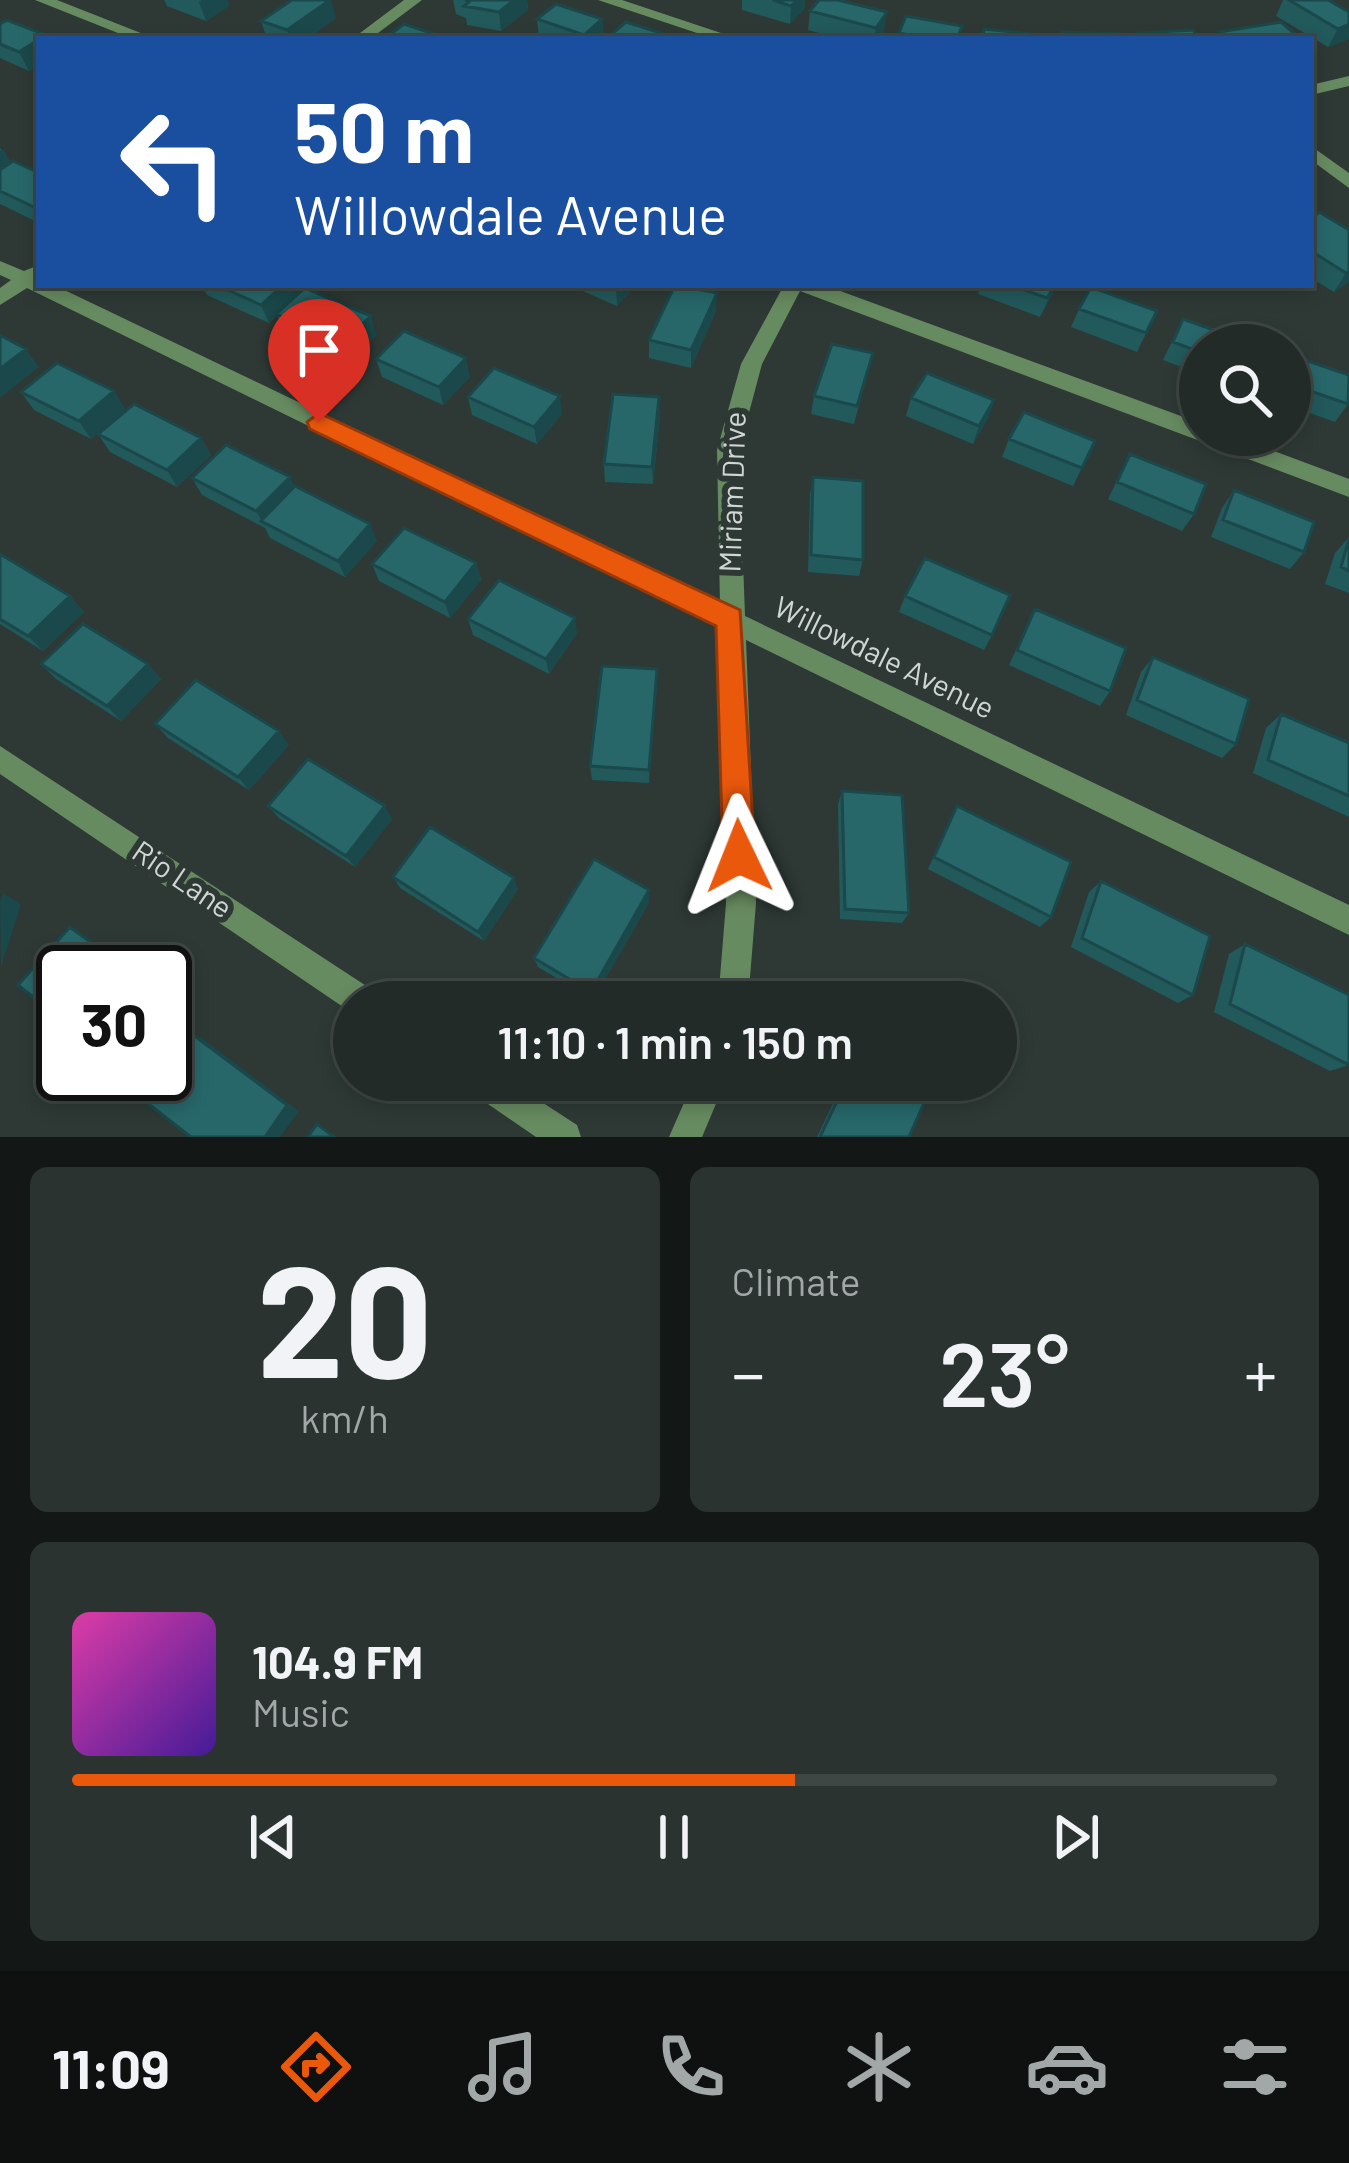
<!DOCTYPE html>
<meta charset="utf-8">
<style>
body{margin:0;font-family:Barlow,sans-serif;background:#2a3330;color:#f1f3f6;height:100vh;display:flex;flex-direction:column;font-size:45px;white-space:nowrap}
*{box-sizing:border-box;margin:0}
p{font-size:39px;color:#a2a7a8}
.icon{flex:none;width:66px;height:66px;fill:none;stroke:currentColor;stroke-width:2;stroke-linecap:round;stroke-linejoin:round}
.map{position:relative;height:1137px;overflow:hidden}
.details{display:flex;flex-direction:column;gap:30px;padding:30px;background:#131816;flex:1}
.details>*{flex:none}
.top-card{position:absolute;left:36px;top:36px;width:1278px;height:252px;border-radius:0px;box-shadow:0 6px 18px #0003,0 0 0 3px #3f4745;background:#1a4fa0;color:#fff;overflow:hidden}
.controls{position:absolute;left:1179px;top:324px;display:grid;gap:24px}
.controls a{display:grid;place-items:center;width:132px;height:132px;border-radius:50%;background:#222b28;box-shadow:0 6px 18px #0003,0 0 0 3px #3f4745;font-size:60px}
.speed{position:absolute;left:36px;top:945px;display:flex;gap:24px;font-size:60px;font-weight:700;text-align:center}
.speed>*{display:grid;place-content:center;width:156px;height:156px;border-radius:50%;background:#222b28;box-shadow:0 6px 18px #0003,0 0 0 3px #3f4745;line-height:1}
.speed .limit{border:6px solid #111;border-radius:18px;background:#fff;color:#111}
.pin{position:absolute;display:grid;place-items:center;width:102px;height:102px;color:#fff;margin:-123px -51px;border-radius:50% 50% 50% 0;rotate:-45deg;box-shadow:0 0 12px #0007}
.pin .icon{rotate:45deg}
.me{position:absolute;width:132px;margin:-66px;rotate:358deg;stroke-linejoin:round;filter:drop-shadow(0 0 9px #0008)}
.turn{display:flex;align-items:center;gap:42px;height:252px;padding:0 60px;font-size:54px}
.turn .icon{width:156px;height:156px;stroke-width:2.5}
.turn b{display:block;font-size:84px;line-height:102px}
.big{font-size:90px;font-weight:600;line-height:1.1}
.details .card{flex:1;display:flex;flex-direction:column;justify-content:center;gap:18px;min-width:0;padding:0 42px;border-radius:18px;background:#2a3330}
.details .dial{align-items:center;gap:0}
.dial b{font-size:156px;line-height:1}
.song{display:flex;align-items:center;gap:36px}
.cover{width:144px;height:144px;border-radius:18px;background:linear-gradient(135deg,hsl(320 70% 55%),hsl(260 70% 35%))}
.played{height:12px;border-radius:6px;background:linear-gradient(90deg,#ea580c 60%,#3f4745 60%)}
.keys{display:flex;justify-content:space-around;direction:ltr}
.heat{display:flex;justify-content:space-between;align-items:center;font-size:66px;direction:ltr}
.details .tiles{flex:1;display:grid;gap:30px;grid-template-columns:1fr 1fr}
.card:last-child{grid-column:span 2}
.trip{position:absolute;left:333px;top:981px;width:684px;height:120px;border-radius:60px;background:#222b28;box-shadow:0 6px 18px #0003,0 0 0 3px #3f4745;font-weight:600;line-height:120px;text-align:center}
.menu{display:flex;height:192px;justify-content:space-around;align-items:center;background:#0e1110;color:#a2a7a8}
.menu .icon{width:84px;height:84px}
.menu .selected{color:#ea580c}
.menu b{font-size:54px;color:#f1f3f6}
.map>svg:first-child{display:block}
</style>
<div class="map">
<svg width="1349" height="1137" viewBox="0 0 1349 1137">
<rect width="100%" height="100%" fill="#2e3935"/>
<g fill="none" stroke-linecap="round" stroke-linejoin="round">
<path fill="#678b60" fill-rule="evenodd" d="M35,0h22l99,39h-23z
M404,0h18l-52,39h-18z
M598,0h24l117,39h-24z
M1349,76v10l-38,9v-10z
M1311,146l38,27v15l-38,-28z
M0,261l24,10 15,-6v20h15l666,319 -3,-154 24,-86 43,-79h40l376,138v12h31l118,44v18l-549,-206 -38,73 -23,86 6,166 604,289v30l-603,-295 10,263 -8,99h-30l8,-99 -5,-275 -694,-340 -27,17v-17l11,-8 -11,-5z
M0,746l374,245 4,11h-24l-2,11 -352,-239z
M464,1080h44l69,45 4,12h-45l-67,-46z
M694,1080h32l-24,57h-33z"/>
</g>
<path fill="#22595b" d="M164,0h63l2,6 -23,15 -39,-15z
M453,0h74l1,10 -27,21 -34,-6 -1,-7 -10,-4z
M742,0h63l-1,9 -14,15 -48,-14z
M1283,0h45l21,12v27l-21,8 -52,-31z
M810,11l74,20 -6,8h-36l-34,-9z
M336,18l-29,21h-40l-6,-18z
M537,19h65l1,19 -62,1 -2,-1z
M0,24l39,15v25l-10,7 -29,-13z
M899,33l60,6h-61z
M0,148l11,15 28,10v50l-39,-19z
M1311,219l38,11v52l-15,10 -23,-14z
M202,285h90l4,10 80,40 -27,27 -65,-30 -7,-16 -8,7 -62,-28z
M569,285h67l-19,21z
M981,285h76l-17,32 -62,-23z
M1079,309l78,2 -20,41 -66,-25z
M716,311l-25,57 -42,-10v-18z
M1183,319l17,26v29l-37,-14z
M873,353l-19,71 -43,-10 3,-18z
M1290,355l58,49 -13,18 -45,-16z
M376,359l94,18 -27,28 -61,-28z
M114,391l11,18 -34,30 -57,-29 -13,-18z
M468,397l94,17 -25,30 -65,-29z
M911,398l83,2 -6,18 -15,26 -67,-28z
M660,415l-7,69 -48,-2 -1,-18z
M98,434l103,4 10,17 -34,32 -67,-35z
M1009,439l86,2 -22,45 -71,-29z
M1130,454l64,60 -12,17 -74,-32z
M813,477l50,83 -4,16 -51,-4 2,-78z
M192,478l103,8 82,55 -32,36 -75,-39 -5,-10 -63,-33z
M1234,490l70,62 -14,17 -79,-32 11,-29z
M1349,537v56l-24,-9 10,-31z
M0,554l70,42 14,16 -41,39 -43,-27z
M476,563l5,17 -31,38 -71,-37 -7,-17z
M905,596l87,39 -8,15 -85,-38z
M1035,609l75,82 -10,15 -91,-41z
M468,619l109,14 -28,41 -76,-39z
M1153,657l83,87 -14,14 -96,-43 15,-43z
M41,664h107l13,15 -40,42 -65,-42z
M657,669l-8,114 -57,-3 -2,-14z
M1281,714l68,29v74l-96,-44 13,-45z
M155,724l134,21 -40,45 -81,-52z
M842,791l67,122 -7,10 -62,-4 -2,-115z
M268,806l124,13 -37,48 -76,-49z
M957,806l94,111 -11,10 -112,-58z
M393,877l121,1 4,11 -34,52 -84,-53z
M1101,881l92,114 -15,8 -107,-56 18,-55z
M650,901l-57,99 -55,-33 -4,-9z
M1245,944l104,121 -19,6 -116,-59 15,-58z
M844,1080h90l-25,57h-92z"/>
<path fill="#1b484a" d="M202,0h25l2,6 -23,15 -7,-19z
M331,0l5,18 -29,21h-17l-3,-9z
M514,0h13l1,10 -27,21 -2,-19z
M797,0h8l-1,9 -14,15 1,-18z
M887,12l-3,19 -6,8h-4l2,-11z
M602,19l1,19 -19,1v-4z
M1349,24v15l-21,8 10,-18z
M39,40v24l-10,7 -10,-19z
M3,149l11,19 -14,10v-27z
M1349,271v11l-15,10 12,-19z
M283,285h9l5,13 -21,16 1,2 -8,7 -8,-18z
M618,285h18l-19,21 -1,-19z
M1055,285h2l-5,11 -12,21z
M717,293l-1,18 -25,57v-18z
M371,316l5,19 -27,27 -7,-19z
M26,349l13,18 -39,31v-29z
M466,358l4,19 -27,28 -4,-18z
M114,391l11,18 -34,30 -12,-18z
M560,396l2,18 -25,30 -3,-17z
M659,397l1,18 -7,69 -1,-17z
M994,400l-6,18 -15,26 6,-18z
M201,438l10,17 -34,32 -10,-17z
M290,477l8,17 -36,27 -6,-10z
M370,524l7,17 -32,36 -7,-16z
M476,563l5,17 -31,38 -5,-16z
M70,596l14,16 -41,39 -15,-15z
M575,618l2,15 -28,41 -3,-15z
M148,664l13,15 -40,42 -14,-15z
M657,669v15l-8,99v-13z
M279,731l10,14 -40,45 -11,-13z
M385,806l7,13 -37,48 -9,-11z
M514,878l4,11 -34,52 -6,-9z
M649,890l1,11 -57,99 -2,-8z
M3,893l18,11 -20,63 -1,-66z
M70,927l17,10 47,35h-3z
M165,995l10,7 -10,12z
M188,1031l14,7 97,73 -19,26h-15z"/>
<path fill="#27676a" stroke="#1b484a" stroke-width="3" d="M292,0h38l-43,30 -26,-9z
M465,0h49l-15,12 -35,-6 6,-5z
M773,0h24l-6,6z
M819,0h19l49,12 -11,16 -66,-17z
M1289,0h39l21,12v12l-11,5z
M556,4l46,15 -18,16 -47,-16z
M906,16l56,10 -5,13h-26l-32,-6z
M7,20l39,15 -27,17 -19,-8v-20z
M626,22l48,15 -2,2 -65,-1z
M1281,22l20,17h-75l-7,-7z
M404,24l27,9 -7,6h-40z
M984,29l57,6v4h-58z
M1193,30l6,9h-57l-4,-6z
M1063,32l57,2 2,5h-57z
M13,161l26,12v30l-5,4 -34,-16v-21z
M1319,212l30,18v41l-3,2 -35,-22v-32z
M217,285h66l-22,20z
M675,285l42,8 -26,57 -42,-10z
M1010,285h45l-8,13z
M1091,287l66,24 -11,22 -67,-24z
M305,288l66,28 -29,27 -66,-29z
M1183,319l70,25 -53,1v7l-27,-10z
M404,331l62,27 -27,29 -63,-28z
M0,335l26,14 -26,20z
M832,344l41,9 -16,53 -43,-10z
M1290,355l59,20 -1,29 -58,-20z
M57,363l57,28 -35,30 -58,-29z
M494,368l66,28 -26,31 -66,-30z
M927,373l67,27 -15,26 -68,-28z
M613,394l46,3 -7,70 -48,-3z
M134,404l67,34 -34,32 -69,-36z
M1024,412l71,29 -13,27 -73,-29z
M226,445l64,32 -34,34 -64,-33z
M1130,454l76,30 -12,30 -77,-32z
M813,477l50,4v79l-52,-5z
M295,486l75,38 -32,37 -77,-40z
M1234,490l80,32 -10,30 -81,-32z
M404,528l72,35 -31,39 -73,-38z
M1349,539v32l-8,-4z
M0,554l70,42 -42,40 -28,-17z
M925,558l85,37 -18,40 -87,-39z
M499,580l76,38 -29,41 -78,-40z
M1035,609l91,39 -16,43 -93,-41z
M83,624l65,40 -41,42 -66,-42z
M1153,657l96,42 -13,45 -99,-44z
M602,666l55,3 -8,101 -59,-4z
M196,680l83,51 -41,46 -83,-53z
M1281,714l68,29v53l-81,-36z
M308,759l77,47 -39,50 -78,-50z
M842,791l60,4 7,118 -64,-4z
M957,806l114,56 -20,55 -117,-60z
M430,827l84,51 -36,54 -85,-55z
M594,859l55,31 -58,102 -57,-34z
M1101,881l109,55 -17,59 -111,-57z
M70,927l61,45h-68v48l-45,-35z
M1245,944l104,51v70l-119,-61z
M188,1031l99,74 -22,32h-74l-54,-42 17,-21h11v-14z
M847,1080h87l-25,57h-89z
M317,1124l17,13h-26z"/>
<path fill="#ea580c" stroke="#983908" stroke-width="3" d="M319,413l421,197 15,246 -5,11 -11,4 -12,-4 -4,-11 -7,-230 -406,-197 -3,-7z"/>
<g text-anchor="middle" stroke-width="12" stroke-linejoin="round" paint-order="stroke">
<g font-size="30" fill="#cfd6d3" stroke="#2e3935">
<text transform="translate(733 492) rotate(-88)" y="10">Miriam Drive</text>
<text transform="translate(884 658) rotate(26)" y="10">Willowdale Avenue</text>
<text transform="translate(182 880) rotate(34)" y="10">Rio Lane</text>
</g>
</g>
</svg>
<div class="controls">
<a><svg class="icon" aria-label="search" viewBox="0 0 24 24"><circle cx="10" cy="10" r="6"/><path d="M15 15l6 6"/></svg></a>
</div>
<div class="speed"><div class="limit">30</div></div>
<div class="pin" style="left:319px;top:422px;background:#d93025"><svg class="icon" aria-label="arrive" viewBox="0 0 24 24"><path d="M6 21V4h12l-3 4 3 4H6"/></svg></div>
<svg class="me" style="left:739px;top:856px" viewBox="-20 -20 40 40"><path d="M0-17L14 15 0 8-14 15z" fill="#ea580c" stroke="#fff" stroke-width="4"/></svg>
<div class="trip">11:10 · 1 min · 150 m</div>
<div class="top-card">
<div class="turn"><svg class="icon" aria-label="left" viewBox="0 0 24 24"><path d="M17 20v-9H6M10 6l-5 5 5 5"/></svg><div><b>50 m</b>Willowdale Avenue</div></div>
</div>
</div>
<section class="details">
<div class="tiles">
<div class="card dial"><b>20</b><p>km/h</p></div>
<div class="card"><p>Climate</p>
<div class="heat"><a>−</a><b class="big">23°</b><a>+</a></div>
</div>
<div class="card">
<div class="song"><i class="cover"></i><div><b>104.9 FM</b><p>Music</p></div></div>
<div class="played"></div>
<div class="keys"><svg class="icon" aria-label="previous" viewBox="0 0 24 24"><path d="M18 5L8 12l10 7zM5 5v14"/></svg><svg class="icon" aria-label="pause" viewBox="0 0 24 24"><path d="M8 5v14M16 5v14"/></svg><svg class="icon" aria-label="next" viewBox="0 0 24 24"><path d="M6 5l10 7-10 7zM19 5v14"/></svg></div>
</div>
</div>
</section>
<nav class="menu">
<b>11:09</b>
<svg class="icon selected" aria-label="directions" viewBox="0 0 24 24"><path d="M12 3l9 9-9 9-9-9zM9 14v-3h6M13 9l2 2-2 2"/></svg>
<svg class="icon" aria-label="music" viewBox="0 0 24 24"><path d="M9 18V5l10-2v13"/><circle cx="6" cy="18" r="3"/><circle cx="16" cy="16" r="3"/></svg>
<svg class="icon" aria-label="phone" viewBox="0 0 24 24"><path d="M5 4h4l2 5-3 2q2 4 5 5l2-3 5 2v4C11 20 4 13 5 4z"/></svg>
<svg class="icon" aria-label="climate" viewBox="0 0 24 24"><path d="M12 3v18M4 7l16 10M4 17L20 7"/></svg>
<svg class="icon" aria-label="car" viewBox="0 0 24 24"><path d="M5 17H2v-5l4-1 3-4h7l3 4 3 1v5h-3M9 17h6M6 11h13"/><circle cx="7" cy="17" r="2"/><circle cx="17" cy="17" r="2"/></svg>
<svg class="icon" aria-label="filters" viewBox="0 0 24 24"><path d="M4 7h16M4 17h16"/><circle cx="9" cy="7" r="2"/><circle cx="15" cy="17" r="2"/></svg>
</nav>
